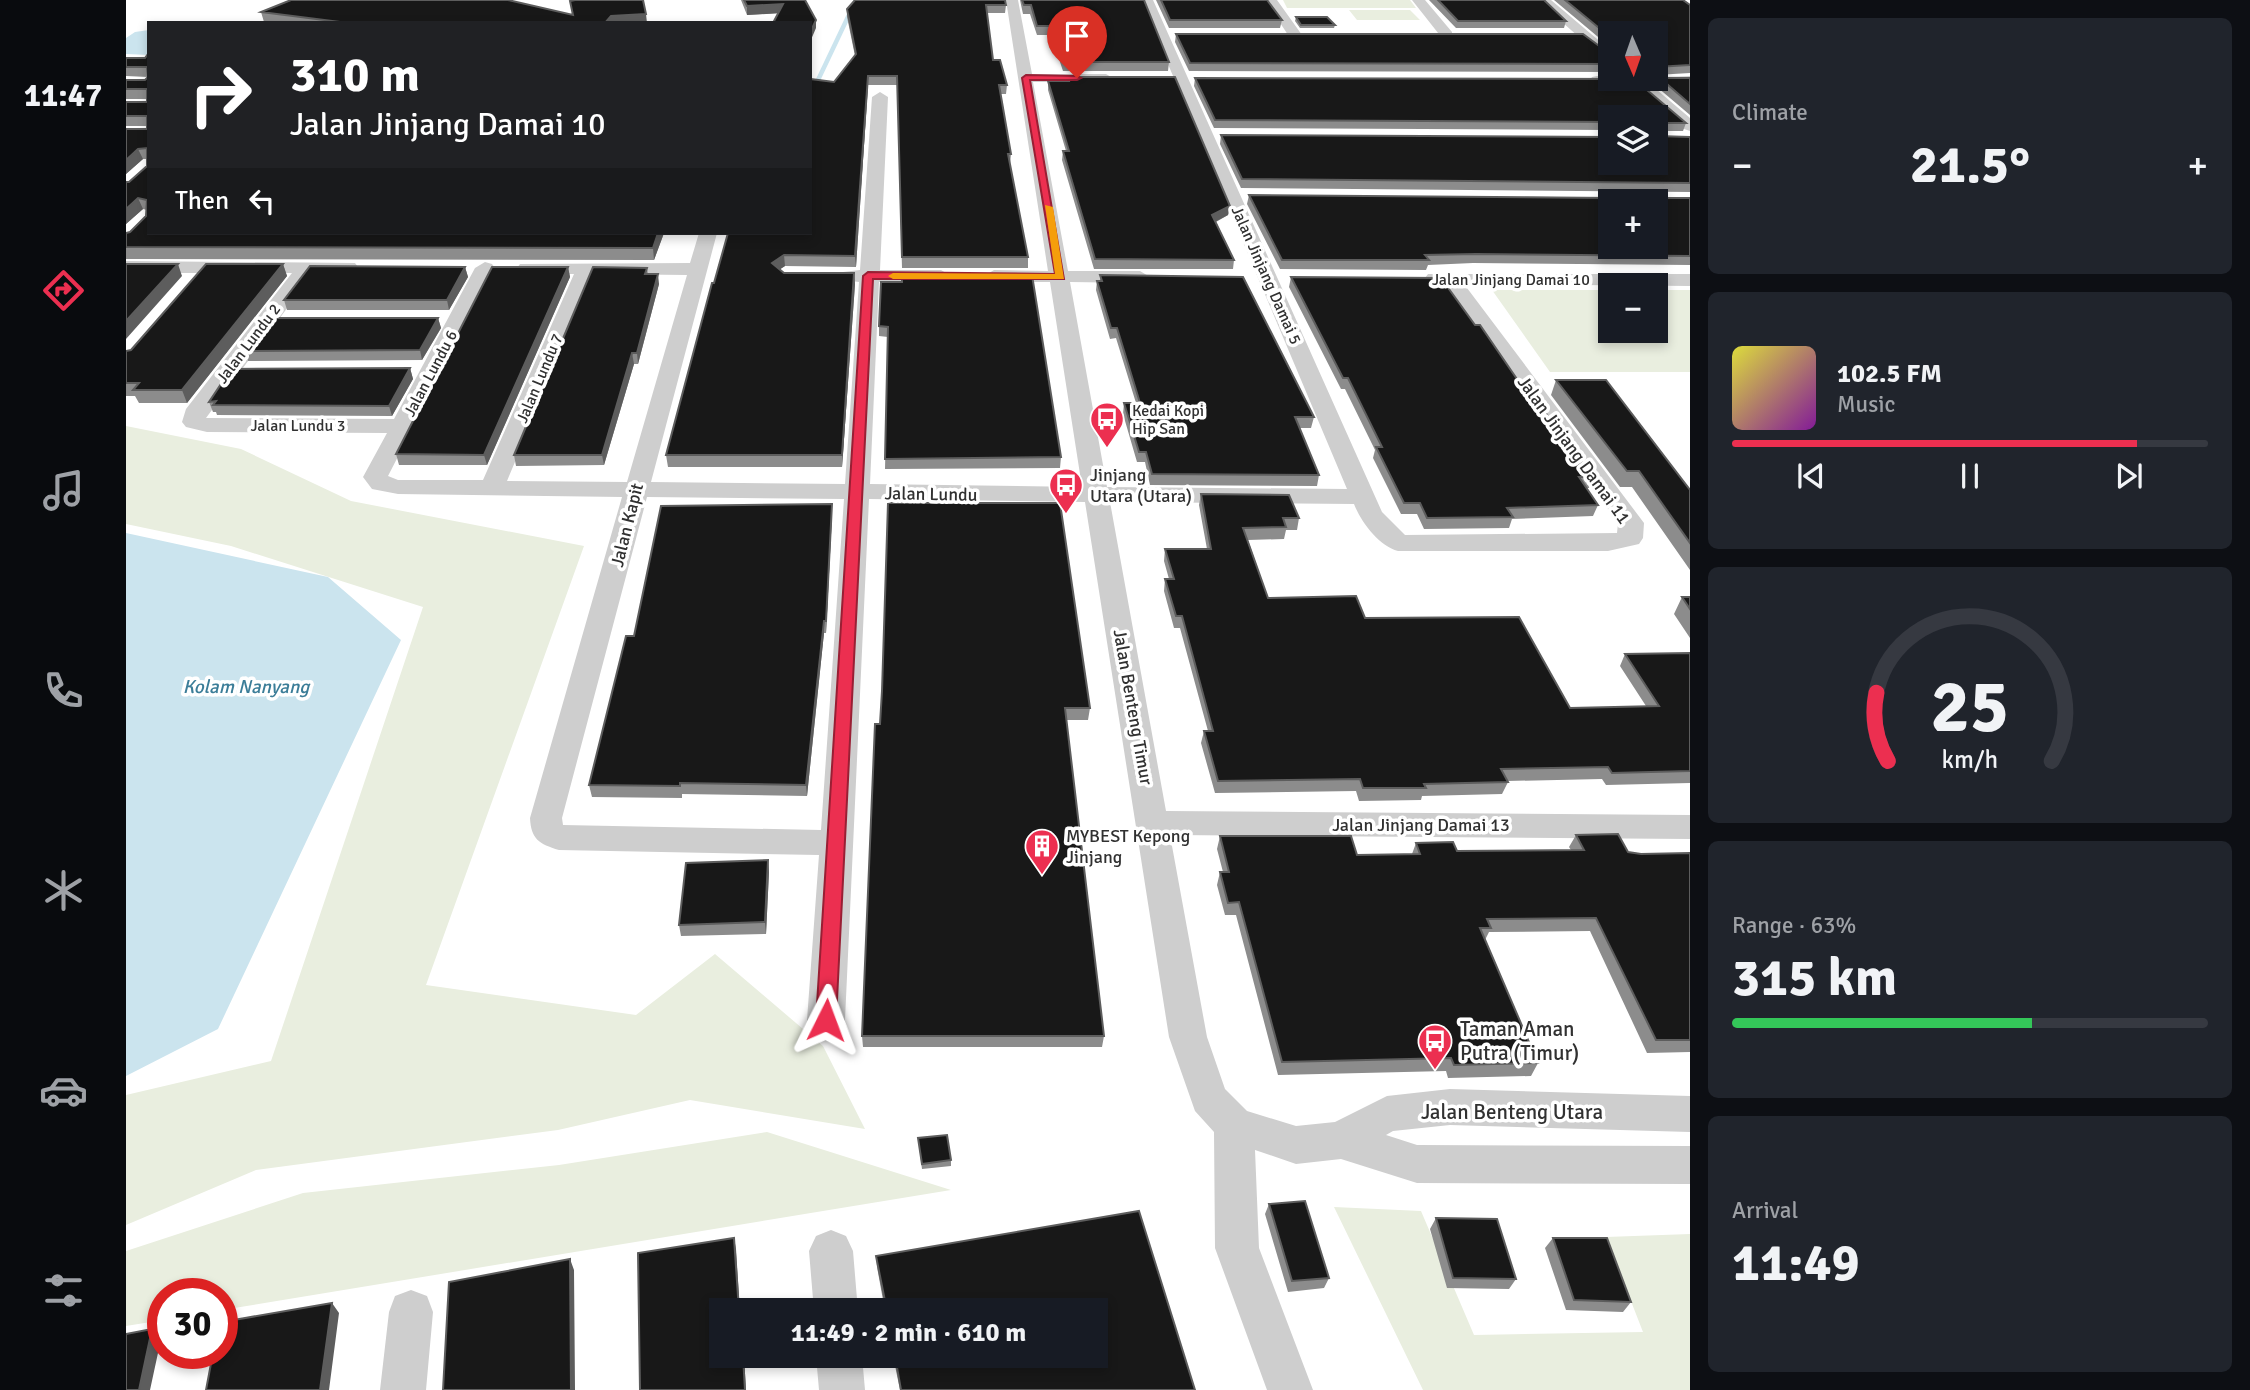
<!DOCTYPE html>
<meta charset="utf-8">
<style>
body{margin:0;font-family:Signika,sans-serif;background:#20242c;color:#f1f3f6;height:100vh;display:flex;flex-direction:column;font-size:26px;white-space:nowrap}
*{box-sizing:border-box;margin:0}
p{font-size:23px;color:#9ea1a6}
.icon{flex:none;width:38px;height:38px;fill:none;stroke:currentColor;stroke-width:2;stroke-linecap:round;stroke-linejoin:round}
.map{position:relative;flex:1;overflow:hidden}
.panel{display:flex;flex-direction:column;gap:18px;padding:18px;background:#0d0f14;width:560px}
.panel>*{flex:none}
.hud{position:absolute;left:21px;top:21px;width:665px;height:214px;border-radius:0px;box-shadow:0 4px 10px #0003;background:#202124;color:#fff;overflow:hidden}
.needle{width:46px;rotate:178deg}
.tools{position:absolute;left:1472px;top:21px;display:grid;gap:14px}
.tools a{display:grid;place-items:center;width:70px;height:70px;border-radius:0px;background:#171b24;box-shadow:0 4px 10px #0003;font-size:35px}
.speed{position:absolute;left:21px;top:1278px;display:flex;gap:14px;font-size:35px;font-weight:700;text-align:center}
.speed>*{display:grid;place-content:center;width:91px;height:91px;border-radius:50%;background:#171b24;box-shadow:0 4px 10px #0003;line-height:1}
.speed .limit{border:10px solid #d22;background:#fff;color:#111}
.pin{position:absolute;display:grid;place-items:center;width:60px;height:60px;color:#fff;margin:-72px -30px;border-radius:50% 50% 50% 0;rotate:-45deg;box-shadow:0 0 7px #0007}
.pin .icon{rotate:45deg}
.me{position:absolute;width:77px;margin:-38px;rotate:3deg;stroke-linejoin:round;filter:drop-shadow(0 0 5px #0008)}
.turn{display:flex;align-items:center;gap:24px;height:147px;padding:0 28px;font-size:32px}
.turn .icon{width:91px;height:91px;stroke-width:2.5}
.turn b{display:block;font-size:49px;line-height:60px}
.then{display:flex;align-items:center;height:66px;padding:0 28px;background:#0003;gap:14px;font-size:26px}
.big{font-size:52px;font-weight:700;line-height:1.1}
.panel .card{flex:1;display:flex;flex-direction:column;justify-content:center;gap:10px;min-width:0;padding:0 24px;border-radius:10px;background:#20242c}
.panel .dial{align-items:center;gap:0}
.dial svg{height:182px;overflow:visible;fill:none;stroke:#363941;stroke-width:7;stroke-linecap:round;text-anchor:middle}
.dial text{fill:#f1f3f6;stroke:none}
.song{display:flex;align-items:center;gap:21px}
.cover{width:84px;height:84px;border-radius:10px;background:linear-gradient(135deg,hsl(60 70% 55%),hsl(290 70% 35%))}
.played{height:7px;border-radius:4px;background:linear-gradient(90deg,#ec2f50 85%,#363941 85%)}
.keys{display:flex;justify-content:space-around;direction:ltr}
.heat{display:flex;justify-content:space-between;align-items:center;font-size:38px;direction:ltr}
.charge{height:10px;border-radius:5px;background:linear-gradient(90deg,#34c759 63%,#363941 0)}
.trip{position:absolute;left:583px;top:1298px;width:399px;height:70px;border-radius:0px;background:#171b24;box-shadow:0 4px 10px #0003;font-weight:700;line-height:70px;text-align:center}
main{display:flex;flex:1;min-height:0}
.menu{display:flex;flex-direction:column;width:126px;justify-content:space-around;align-items:center;background:#090b0e;color:#9ea1a6}
.menu .icon{width:49px;height:49px}
.menu .on{color:#ec2f50}
.menu b{font-size:32px;color:#f1f3f6}
.map>svg:first-child{display:block}
</style>
<main>
<nav class="menu">
<b>11:47</b>
<svg class="icon on" aria-label="directions" viewBox="0 0 24 24"><path d="M12 3l9 9-9 9-9-9zM9 14v-3h6M13 9l2 2-2 2"/></svg>
<svg class="icon" aria-label="music" viewBox="0 0 24 24"><path d="M9 18V5l10-2v13"/><circle cx="6" cy="18" r="3"/><circle cx="16" cy="16" r="3"/></svg>
<svg class="icon" aria-label="phone" viewBox="0 0 24 24"><path d="M5 4h4l2 5-3 2q2 4 5 5l2-3 5 2v4C11 20 4 13 5 4z"/></svg>
<svg class="icon" aria-label="climate" viewBox="0 0 24 24"><path d="M12 3v18M4 7l16 10M4 17L20 7"/></svg>
<svg class="icon" aria-label="car" viewBox="0 0 24 24"><path d="M5 17H2v-5l4-1 3-4h7l3 4 3 1v5h-3M9 17h6M6 11h13"/><circle cx="7" cy="17" r="2"/><circle cx="17" cy="17" r="2"/></svg>
<svg class="icon" aria-label="filters" viewBox="0 0 24 24"><path d="M4 7h16M4 17h16"/><circle cx="9" cy="7" r="2"/><circle cx="15" cy="17" r="2"/></svg>
</nav>
<div class="map">
<svg width="1564" height="1390" viewBox="0 0 1564 1390">
<rect width="100%" height="100%" fill="#fff"/>
<path fill="#e9eedf" d="M1157,0h127l6,8h-129z
M1223,10h61l10,10h-63z
M1366,290h118v41h46v-41h34v82h-140z
M0,426l115,23 110,52 233,45 -158,439 210,30 79,-61 108,92 42,83 -175,-29 -132,30 -302,40 -130,55v-130l145,-34 152,-454 -192,-61 -105,-22z
M641,1132l184,58 -729,120v-17h-59v27l-37,6v-75l177,-58 256,-28z
M1208,1207l87,4 53,124 169,-3 -37,-95 84,-3v156h-267z"/>
<path fill="#cbe4ee" d="M23,30v25l-23,-1v-16l9,-6z
M0,533l202,44 73,63 -183,389 -92,47z"/>
<g fill="none" stroke-linecap="round" stroke-linejoin="round">
<path stroke="#cbe4ee" stroke-width="4.5" d="M692,80l38,-80"/>
<path fill="#cecece" fill-rule="evenodd" d="M880,0h12l14,74h74l7,4 -7,4h-73l35,189h72l10,6 -10,6 -70,-1 37,205 240,2 -206,-489h12l229,512 23,23 212,-2 1,-10 -175,-239 -15,-2 -3,-4 3,-4h262v12l-226,-2 180,239 -1,15 -4,6 -31,7h-210c-19,-5 -37,-29 -44,-47l-244,-2 56,309 524,4v24l-520,-4 37,202 18,52 22,22 49,15 39,-4 52,-26 63,-7 240,7v36l-240,-7 -57,6 -7,4 31,10 273,1v38l-273,-1 -76,-24 -45,5 -41,-14 4,98 54,142h-46l-52,-142 -1,-116 -19,-21 -26,-74 -84,-535 -216,-3 -24,521 -6,11 -13,5 -13,-5 -6,-11 12,-165 -260,-5c-20,-6 -28,-11 -29,-32l92,-321 -224,-3 -26,-5 -9,-12 24,-44 -180,-1 -21,-5 -4,-5 4,-13 106,-136h-166v-12l229,2 3,4 -10,6h-35l-107,145 188,1 81,-151 10,-6 7,2 3,4 -107,208 10,4h85l91,-206h-47l-10,-6 3,-4 170,-1 9,-30h18l-66,249 194,2 14,-202 -16,-2 -3,-4 3,-4 17,-2 12,-173 8,-5 8,5 -8,173h61l10,6 -10,6h-62l-9,202 212,3 -32,-205h-56l-10,-6 10,-6 54,1zM468,274l93,1 -60,207 -120,-1zM521,497l197,2 -23,331 -258,-5 -1,-7z
M1139,0h12l25,35 -2,3h-10z
M1286,0h13l27,32v6h-10z
M1411,0h14l59,50v11l-5,-1z
M1471,76h13v3l80,-3v8h-40l40,34v13l-6,-2 -52,-45 -40,-1 -2,-3 2,-3z
M705,1230l15,6 7,15 5,60h-44l-5,-60 7,-15z
M285,1290l16,6 6,16 -7,78h-46l9,-78 6,-16z
M690,1356h46l3,34h-46z"/>
</g>
<path fill="#8c8c8c" d="M615,0h64l11,28 -38,-15 -31,2z
M894,0h124l25,62 -1,9h-105l-12,-36h-14l-7,-21h-7z
M1030,0h111l15,20 -2,8h-111z
M1303,0h115l22,21 -2,7h-108z
M1428,0h129l7,5v68l-34,2v-42h-46v14z
M880,5l-1,8h-18l6,47 14,25 -1,9h-5l10,60 -1,10 18,93v11h-126l-5,-183h-29l-12,182 -71,-1 -5,3 4,4h70l1,11 -13,183h-174l-2,-12 48,-172 120,-201 21,-26 -8,-39v-8z
M135,12l312,3 74,8h-374l-9,-1z
M1170,17l39,8 -1,3h-34l-5,-7z
M1050,34l434,20v18l-421,-1 -14,-29z
M22,54l1,179h515l-10,27 -528,-1v-26l4,-1 16,-16 1,-6 -4,-1 -17,15v-42h3l18,-16v-7h-4l-17,15v-45h21v-3h-21v-24h21v-3h-21v-19h19l3,-3 -22,-1v-18h19z
M942,77l162,129 -2,9 -12,7 18,38 -1,9h-139l-32,-109 1,-9h3l-18,-61v-9h19z
M1069,78l491,45 -3,8h-26v5l33,1v55l-449,-4 -21,-44 1,-9 435,28 -46,-46v13l-396,-2 -20,-42z
M1534,78h30v37l-33,-28z
M1123,195l441,3v67l-217,-2 -45,2 -2,5 -146,-1 -33,-65z
M157,264l4,12 -100,127h-48l-4,-7h-9v-45l5,-1z
M339,267l3,10 -19,33h-162l-3,-10z
M442,267l2,10 -83,188h-88l-3,-11z
M521,268l1,6 11,10 -21,80h-4l-30,101 -88,1 -2,-11z
M974,275l214,142 -3,11h-12l20,47 -2,11 -167,-1 -5,-23h-8l-14,-48 1,-11h12l-20,-65 -6,1 -14,-49 1,-9h3z
M1165,277l184,48 118,152 -4,11h-3l12,17 -5,11 -81,3 -3,9 -85,1 -7,-15h-16l-28,-56 2,-8 -30,-61h-4l-52,-102z
M776,282l159,175 -1,11 -175,1 3,-132 -9,-1v-10z
M312,318l3,10 -19,32 -174,1 -3,-10z
M284,368l3,11 -21,37 -175,-1 -1,-3h-3l-4,-10z
M1430,380l134,110v80l-58,-83h-12l-69,-92z
M1075,494l98,24 -2,12h-11l-2,9 -36,1 20,58 97,20 205,90 76,-2 -26,-40 5,-12 65,-1v130l-84,2 -4,-6 -95,2 1,1 -6,12 -80,2 -1,4 -62,1 -3,-10 -141,2 -14,-50 3,-12h4l-28,-103h-6l-10,-37 1,-12h4l-5,-18 1,-12h42l-8,-44z
M706,515l-6,118h-2l-17,163 -125,-2v4l-90,-1 -3,-12 45,-149z
M1556,597h8v41l-16,-24z
M756,691l208,17 -2,12h-22l38,316 -2,11h-239l-1,-11z
M1450,835l52,17 13,2 49,-1v199l-43,1 -57,-122 -101,1 -4,8 53,123 -7,13 -83,2 -2,-7 -168,4 -42,-160h-11l-8,-30 3,-13h3l-6,-23 3,-13 137,19 55,-1 4,-11 41,8 114,-1 -2,-3z
M642,860l1,12 -3,62 -85,2 -2,-11z
M792,1138l33,22v6l-29,3z
M1143,1204l60,74 -5,10 -36,4 -23,-78z
M1013,1211l56,179h-295l-7,-34h203v-45h-211l-8,-44 -1,-11z
M1310,1218l80,61 -7,10 -62,-1 -17,-59z
M1427,1238l78,64 -8,10 -57,-2 -21,-62z"/>
<path fill="#5d5d5d" d="M657,4v9l-36,2v-9z
M520,14l1,9h-42l6,-7z
M690,20v8l-6,14v-9z
M742,76v9l-12,182 -1,-11z
M12,149l5,10 -17,15v-14z
M12,198l5,11 -17,15v-15z
M1104,206l-2,9 -17,9 1,-9z
M532,233h6l-10,27 -1,-12z
M658,255l1,11 -12,8 -1,-11z
M52,264l4,12 -56,63v-18z
M157,264l4,12 -100,127 -5,-13z
M339,267l3,10 -19,33 -2,-10z
M442,267l2,10 -83,188 -3,-10z
M728,273l1,11 -13,183v-12z
M532,274l1,10 -21,80 -1,-11z
M312,318l3,10 -19,32 -2,-10z
M506,353l2,11 -30,101 -2,-10z
M284,368l3,11 -21,37 -3,-10z
M706,504v11l-6,118v-12z
M698,621v12l-17,163 -1,-11z
M642,860l1,12 -3,62 -1,-12z
M608,1238l2,11 4,62h-1z
M444,1259l4,11 1,120h-4z
M206,1303l7,10 -10,77h-9z
M26,1329l9,10 -11,51h-11z
M617,1356h1l2,34h-1z"/>
<path fill="#181818" stroke="#5d5d5d" stroke-width="2" fill-rule="evenodd" d="M165,0h217l65,15 -3,-14 5,-1h68l3,14 -35,2 -6,7h-257l-87,-11z
M618,0h61l11,20 -6,13v-10h-37l10,-19 -36,2z
M729,0h150l1,5h-20l7,55h7l7,25h-8l12,69h-3l20,103h-126l-5,-181h-29l-13,180 -71,-1 -12,8 12,10h70l-12,182h-176l46,-172h2l14,-50h82v-154l24,3 22,-28 -9,-45z
M896,0h122l25,62h-106l-11,-36h-15l-6,-21h-7z
M1035,0h106l15,20h-112z
M1312,0h106l22,21h-108z
M1439,0h118l7,5v60l-34,2v-34h-46v4z
M1170,17h31l8,8h-34z
M1050,34h407l27,20v10l-420,-1z
M22,54l1,179h509l-5,15 -527,-1v-14l4,-1 16,-16 1,-16 -9,-2 -12,11v-27h3l18,-16v-18l-9,1 -12,11v-31h21v-13h-21v-14h21v-13h-21v-9h19l3,-3 -1,-10h-21v-9h19z
M942,77h107l55,129 -18,9 22,45 -139,-1 -32,-108h6l-21,-70h21z
M1069,78l439,1 52,44h-29v13l33,1v46l-448,-4 -21,-44 389,2v26h46v-46h-46v5l-395,-2z
M1534,78h30v26z
M1490,194h41l2,4h31v58l-214,-2 -51,1 4,5h-147l-33,-65 364,3zM1484,201h46v46h-46z
M0,264h52l-52,57z
M80,264h77l-101,126h-49l6,-7h-13v-32l5,-1z
M184,266l155,1 -18,33h-163z
M366,267h76l-84,188 -88,-1z
M467,267l54,1 -2,6h13l-21,79h-5l-30,102h-88z
M776,274l130,1 29,182 -176,2 3,-132 -9,-1 2,-44h21z
M974,275l143,2 71,140h-19l24,58 -167,-1 -6,-22h-7l-15,-49h16l-23,-75h-6l-14,-47h5z
M1165,277l150,1 34,47h5l39,57 6,3 68,92h-14l19,28 -91,3 6,9 -86,1 -7,-15h-16l-28,-56h6l-34,-69h-5z
M145,318h167l-18,32 -175,1z
M284,368l-21,38 -176,-1 3,-4 -7,1 22,-33z
M1430,380h50l84,110v53l-51,-72h-12z
M1075,494l88,1 10,23h-16l3,9 -43,1 25,70 88,-2 9,22 154,-1 51,91 89,-2 -34,-52 65,-1v118l-78,2 -4,-6 -107,2 7,13 -84,2 2,4h-63l-3,-9 -142,2 -14,-50h9l-31,-115h-6l-11,-37h9l-9,-30h46z
M762,503h172l30,205h-25l39,328h-242l13,-312h5l2,-33z
M706,504l-6,117h-2l-18,164 -126,-2v3l-91,-1 37,-149h8l27,-130z
M1556,597h8v12z
M1492,834l10,18 13,2 49,-1v187h-34l-60,-122 -109,1 4,9h-11l58,135 -84,2 -3,-7 -169,4 -43,-160 -11,1 -8,-31h9l-9,-36h131l6,19 63,-1 -4,-11 37,-1 4,9 127,-1 -8,-15z
M642,860l-3,62 -86,3 7,-62z
M821,1135l4,25 -29,4 -4,-26z
M1179,1201l24,77 -37,3 -23,-77z
M1013,1211l56,179h-294l-6,-34h201v-45h-209l-11,-55z
M1310,1218l61,1 19,60 -63,-1z
M608,1238l5,73h-18v45h22l2,34h-105l-2,-137z
M1427,1238h54l24,64 -57,-2z
M444,1259l1,131h-128l6,-108z
M206,1303l-12,87h-114l7,-37h9v-31z
M26,1329l-13,61h-13v-56z"/>
<path fill="#ec2f50" stroke="#991f34" stroke-width="2" d="M900,75l51,1 4,2 -4,2h-47l34,199h-191l-37,741 -3,6 -7,2 -7,-2 -3,-6 47,-744 5,-4 187,2 -33,-196z"/>
<path fill="#f59e0b" d="M919,205l8,2 11,72h-171l-5,-3 5,-3 162,1z"/>
<defs>
<g id="bus-pin" transform="scale(1.75)"><path d="M0 17L-7.5 6A9.5 9.5 0 1 1 7.5 6Z" fill="#ec2f50" stroke="#fff"/><path d="M-5-6H5V4H4V6H2V4H-2V6H-4V4H-5ZM-3.5-4V0h7V-4ZM-3.5 1.2v1.5H-2V1.2ZM2 1.2v1.5H3.5V1.2Z" fill="#fff"/></g>
<g id="building-pin" transform="scale(1.75)"><path d="M0 17L-7.5 6A9.5 9.5 0 1 1 7.5 6Z" fill="#ec2f50" stroke="#fff"/><path d="M-4-6H4V6H1V3H-1V6H-4ZM-2.5-4.3h1.7v1.8h-1.7ZM.8-4.3h1.7v1.8H.8ZM-2.5-1h1.7V.8h-1.7ZM.8-1h1.7V.8H.8Z" fill="#fff"/></g>
</defs>
<g fill-rule="evenodd">
<use href="#bus-pin" x="981" y="419"/>
<use href="#bus-pin" x="940" y="485"/>
<use href="#building-pin" x="916" y="846"/>
<use href="#bus-pin" x="1309" y="1041"/>
</g>
<g text-anchor="middle" stroke-width="7" stroke-linejoin="round" paint-order="stroke">
<g font-size="16" fill="#313131" stroke="#fff">
<text transform="translate(1141 275) rotate(66)" y="6">Jalan Jinjang Damai 5</text>
<text x="1385" y="285">Jalan Jinjang Damai 10</text>
<text transform="translate(122 343) rotate(-53)" y="6">Jalan Lundu 2</text>
<text transform="translate(304 373) rotate(-62)" y="6">Jalan Lundu 6</text>
<text transform="translate(413 378) rotate(-67)" y="6">Jalan Lundu 7</text>
<text x="172" y="431">Jalan Lundu 3</text>
</g>
<g font-size="16" fill="#313131" stroke="#fff" text-anchor="start">
<text x="1006" y="416">Kedai Kopi<tspan x="1006" dy="18">Hip San</tspan></text>
</g>
<g font-size="18" fill="#313131" stroke="#fff">
<text transform="translate(1448 450) rotate(54)" y="6">Jalan Jinjang Damai 11</text>
<text transform="translate(805 494) rotate(1)" y="6">Jalan Lundu</text>
<text transform="translate(501 525) rotate(-76)" y="6">Jalan Kapit</text>
<text transform="translate(1007 707) rotate(80)" y="6">Jalan Benteng Timur</text>
<text x="1295" y="831">Jalan Jinjang Damai 13</text>
</g>
<g font-size="18" fill="#313131" stroke="#fff" text-anchor="start">
<text x="964" y="481">Jinjang<tspan x="964" dy="21">Utara (Utara)</tspan></text>
<text x="940" y="842">MYBEST Kepong<tspan x="940" dy="21">Jinjang</tspan></text>
</g>
<g font-size="19" font-style="italic" fill="#3b7d98" stroke="#fff">
<text x="120" y="693">Kolam Nanyang</text>
</g>
<g font-size="21" fill="#313131" stroke="#fff" text-anchor="start">
<text x="1334" y="1036">Taman Aman<tspan x="1334" dy="24">Putra (Timur)</tspan></text>
</g>
<g font-size="21" fill="#313131" stroke="#fff">
<text x="1386" y="1119">Jalan Benteng Utara</text>
</g>
</g>
</svg>
<div class="tools">
<a><svg class="needle" viewBox="-14 -14 28 28"><path d="M0-13l5 13h-10z" fill="#e53935"/><path d="M0 13l5-13h-10z" fill="#9ea1a6"/></svg></a>
<a><svg class="icon" aria-label="layers" viewBox="0 0 24 24"><path d="M12 4l9 5-9 5-9-5zM3 14l9 5 9-5"/></svg></a>
<a>+</a>
<a>−</a>
</div>
<div class="speed"><div class="limit">30</div></div>
<div class="pin" style="left:951px;top:78px;background:#d93025"><svg class="icon" aria-label="arrive" viewBox="0 0 24 24"><path d="M6 21V4h12l-3 4 3 4H6"/></svg></div>
<svg class="me" style="left:700px;top:1020px" viewBox="-20 -20 40 40"><path d="M0-17L14 15 0 8-14 15z" fill="#ec2f50" stroke="#fff" stroke-width="4"/></svg>
<div class="trip">11:49 · 2 min · 610 m</div>
<div class="hud">
<div class="turn"><svg class="icon" aria-label="right" viewBox="0 0 24 24"><path d="M7 20v-9h11M14 6l5 5-5 5"/></svg><div><b>310 m</b>Jalan Jinjang Damai 10</div></div>
<div class="then">Then<svg class="icon" aria-label="left" viewBox="0 0 24 24"><path d="M17 20v-9H6M10 6l-5 5 5 5"/></svg></div>
</div>
</div>
<section class="panel">
<div class="card"><p>Climate</p>
<div class="heat"><a>−</a><b class="big">21.5°</b><a>+</a></div>
</div>
<div class="card">
<div class="song"><i class="cover"></i><div><b>102.5 FM</b><p>Music</p></div></div>
<div class="played"></div>
<div class="keys"><svg class="icon" aria-label="previous" viewBox="0 0 24 24"><path d="M18 5L8 12l10 7zM5 5v14"/></svg><svg class="icon" aria-label="pause" viewBox="0 0 24 24"><path d="M8 5v14M16 5v14"/></svg><svg class="icon" aria-label="next" viewBox="0 0 24 24"><path d="M6 5l10 7-10 7zM19 5v14"/></svg></div>
</div>
<div class="card dial"><svg viewBox="0 0 100 80">
<path d="M14 69A42 42 0 1 1 86 69"/>
<path d="M14 69A42 42 0 0 1 9 39" stroke="#ec2f50"/>
<text x="50" y="56" font-size="32" font-weight="700">25</text>
<text x="50" y="72" font-size="11">km/h</text>
</svg></div>
<div class="card"><p>Range · 63%</p><b class="big">315 km</b><div class="charge"></div></div>
<div class="card"><p>Arrival</p><b class="big">11:49</b></div>
</section>
</main>
